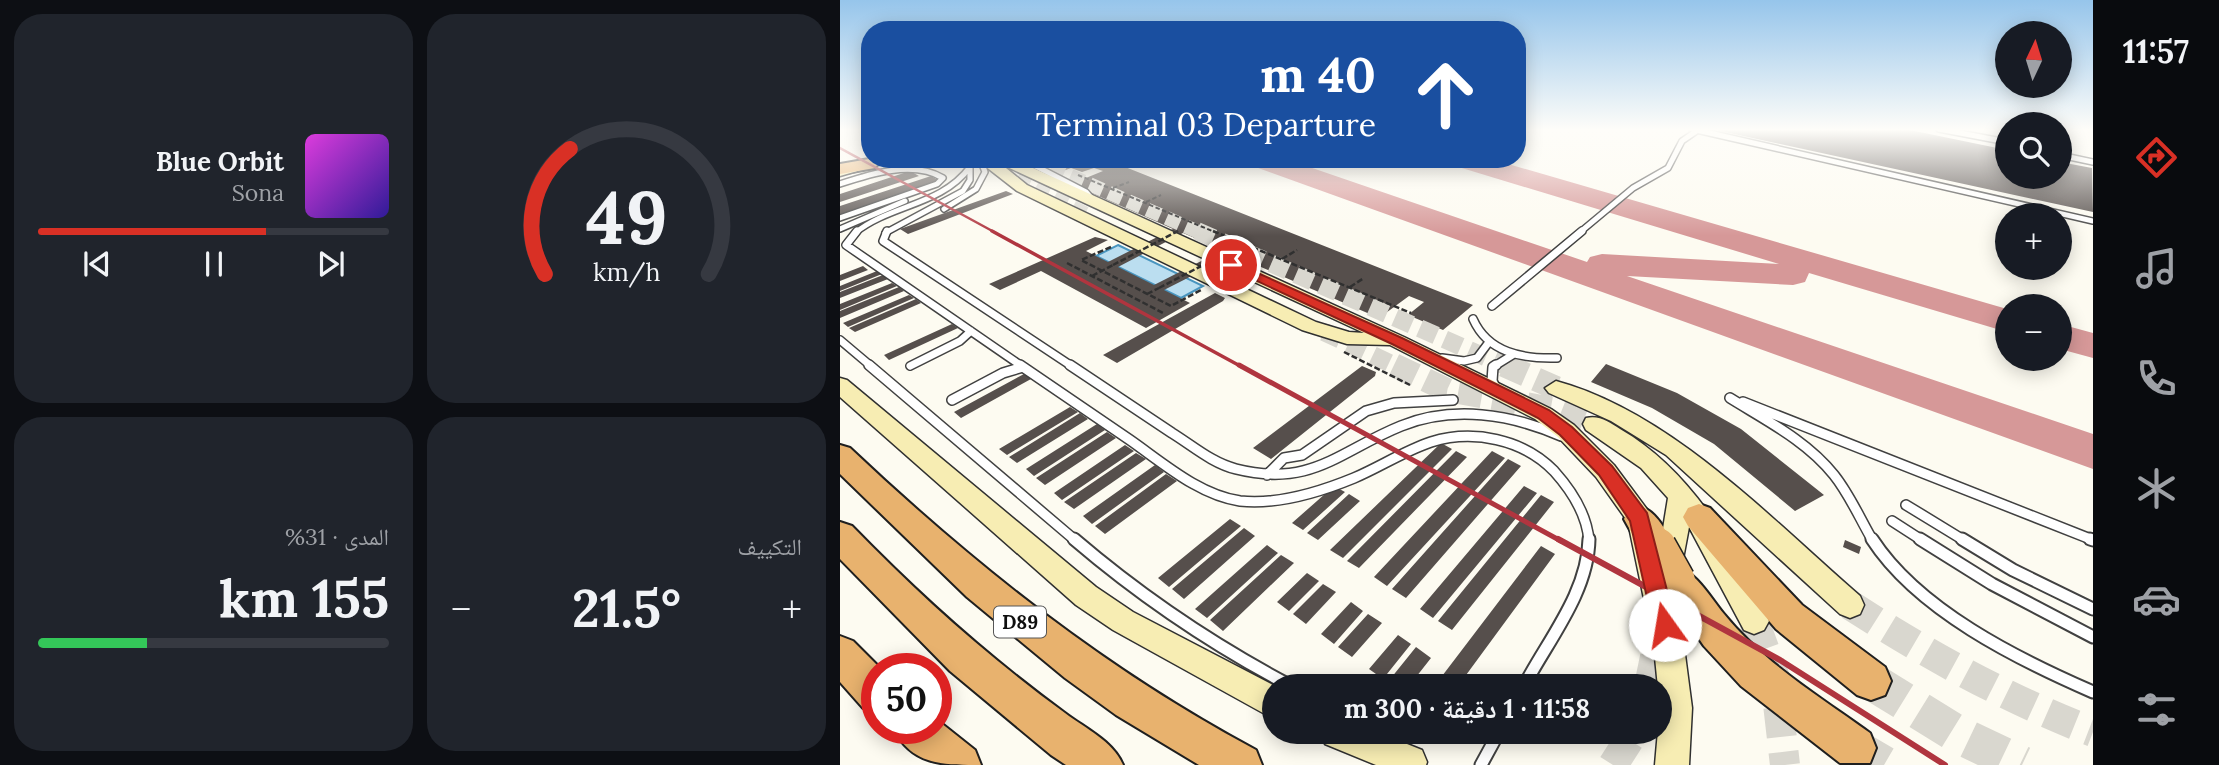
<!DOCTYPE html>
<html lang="ar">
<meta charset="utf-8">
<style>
body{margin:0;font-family:Lora,"Noto Naskh Arabic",serif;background:#20242c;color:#f1f3f6;direction:rtl;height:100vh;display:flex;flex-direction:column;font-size:26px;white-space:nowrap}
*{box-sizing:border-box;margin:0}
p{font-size:23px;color:#9ea1a6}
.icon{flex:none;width:38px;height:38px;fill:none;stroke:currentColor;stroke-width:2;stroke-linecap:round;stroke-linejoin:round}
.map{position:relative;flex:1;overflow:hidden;direction:ltr}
.sheet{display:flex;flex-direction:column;gap:14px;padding:14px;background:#0d0f14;width:840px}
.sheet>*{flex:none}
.banner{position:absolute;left:21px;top:21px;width:665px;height:147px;border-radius:28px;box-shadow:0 4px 18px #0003;direction:rtl;background:#1a4fa0;color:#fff;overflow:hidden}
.needle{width:46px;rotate:4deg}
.fabs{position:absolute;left:1155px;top:21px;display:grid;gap:14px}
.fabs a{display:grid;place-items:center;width:77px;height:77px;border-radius:50%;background:#171b24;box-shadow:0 4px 18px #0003;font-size:35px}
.speed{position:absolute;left:21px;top:653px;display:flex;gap:14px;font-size:35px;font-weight:700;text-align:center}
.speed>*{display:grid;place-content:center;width:91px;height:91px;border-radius:50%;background:#171b24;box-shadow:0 4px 18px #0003;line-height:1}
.speed .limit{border:10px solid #d22;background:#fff;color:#111}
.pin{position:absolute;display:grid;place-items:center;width:60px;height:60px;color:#fff;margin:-30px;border:4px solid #fff;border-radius:50%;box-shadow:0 2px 7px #0007}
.me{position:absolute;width:77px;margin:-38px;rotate:347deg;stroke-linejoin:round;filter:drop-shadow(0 0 5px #0008)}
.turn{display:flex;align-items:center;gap:24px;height:147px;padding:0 35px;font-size:32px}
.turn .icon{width:91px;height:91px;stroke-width:2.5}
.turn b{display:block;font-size:49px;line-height:60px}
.big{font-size:52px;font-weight:800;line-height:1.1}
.sheet .tile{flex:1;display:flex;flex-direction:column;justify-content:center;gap:10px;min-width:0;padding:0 24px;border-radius:28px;background:#20242c}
.sheet .dial{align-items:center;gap:0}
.dial svg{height:182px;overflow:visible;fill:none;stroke:#363941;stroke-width:7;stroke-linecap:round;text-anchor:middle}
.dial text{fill:#f1f3f6;stroke:none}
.song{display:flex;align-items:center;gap:21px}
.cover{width:84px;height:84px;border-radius:10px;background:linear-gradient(135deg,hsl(300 70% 55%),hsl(250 70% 35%))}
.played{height:7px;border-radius:4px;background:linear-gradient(90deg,#d93025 65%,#363941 65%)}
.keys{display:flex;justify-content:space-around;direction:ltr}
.heat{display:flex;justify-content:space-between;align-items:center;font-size:38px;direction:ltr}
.charge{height:10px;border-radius:5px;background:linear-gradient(90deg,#34c759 31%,#363941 0)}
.sheet .tiles{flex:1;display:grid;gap:14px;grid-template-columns:repeat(2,1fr)}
.trip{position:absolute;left:422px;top:674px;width:410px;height:70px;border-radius:35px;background:#171b24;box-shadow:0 4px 18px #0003;font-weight:800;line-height:70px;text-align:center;direction:rtl}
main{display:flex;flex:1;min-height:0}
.menu{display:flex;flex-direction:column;width:126px;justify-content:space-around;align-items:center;background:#090b0e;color:#9ea1a6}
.menu .icon{width:49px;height:49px}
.menu .current{color:#d93025}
.menu b{font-size:32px;color:#f1f3f6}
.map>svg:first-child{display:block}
</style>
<main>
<nav class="menu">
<b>11:57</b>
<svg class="icon current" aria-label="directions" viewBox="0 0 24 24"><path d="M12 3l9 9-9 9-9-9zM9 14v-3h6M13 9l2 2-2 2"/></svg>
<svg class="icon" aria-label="music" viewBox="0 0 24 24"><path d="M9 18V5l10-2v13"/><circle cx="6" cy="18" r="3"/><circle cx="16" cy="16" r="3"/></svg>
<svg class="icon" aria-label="phone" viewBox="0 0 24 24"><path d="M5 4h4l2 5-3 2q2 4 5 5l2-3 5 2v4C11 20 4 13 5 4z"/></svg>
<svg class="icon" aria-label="climate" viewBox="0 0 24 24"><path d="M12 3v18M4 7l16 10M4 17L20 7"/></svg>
<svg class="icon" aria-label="car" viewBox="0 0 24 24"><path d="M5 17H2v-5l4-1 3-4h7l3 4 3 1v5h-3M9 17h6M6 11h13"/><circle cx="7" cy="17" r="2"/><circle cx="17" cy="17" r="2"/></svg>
<svg class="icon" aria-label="filters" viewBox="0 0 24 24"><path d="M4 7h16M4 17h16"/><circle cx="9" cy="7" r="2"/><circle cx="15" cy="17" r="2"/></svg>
</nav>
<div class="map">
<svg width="1253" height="765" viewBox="0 0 1253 765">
<rect width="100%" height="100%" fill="#fdfbf1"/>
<path fill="#bbdef0" stroke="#4995bf" stroke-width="2" d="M278,245l85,41 -22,12 -85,-42z"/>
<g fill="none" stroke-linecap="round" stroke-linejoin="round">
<path fill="#d69898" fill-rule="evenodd" d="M406,159h40l301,103 3,-5 12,-3 177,10 -327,-99 -4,-6h43l516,150v23l-198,-59 -4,9 -12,3 -166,-9 466,158v35l-843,-304z
M1220,324l33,9v25l-33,-9z"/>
</g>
<path fill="#564f4c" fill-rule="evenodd" d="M871,129h194l102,21v27h53v-15l32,6 1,44z
M241,159h24l368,146 -30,25 -35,-15 16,-13 -15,-6 -30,22 -146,-63 -69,35 26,13 -44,25 -105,-57 -41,19 -11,-6 106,-47 13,3 -22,11 22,11 65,-33 -102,-45 32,-13 -9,-3 -12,4 -11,-4 -8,3 -11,-2zM343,233l40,17 -69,35 -36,-18z
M70,171l9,5 -79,26v-8z
M91,176l9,5 -100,34v-9z
M166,191l7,3 -105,40 -8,-5z
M23,266l5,4 -28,11v-6z
M37,271l5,3 -42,17v-5z
M43,275l5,4 -48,19v-6z
M52,283l5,3 -57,24v-6z
M59,287l5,4 -64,27v-7z
M375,293l10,5 -2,3 -106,62 -14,-8z
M69,295l5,3 -66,29 -5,-4z
M76,299l5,4 -66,29 -6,-4z
M112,324l6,4 -69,32 -5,-5z
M766,364l71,29 64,36 83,66 -29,16 -81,-67 -62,-36 -61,-26z
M522,366l14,6 -1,4 -104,83 -18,-11z
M184,374l7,5 -70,39 -7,-6z
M230,407l8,5 -71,43 -8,-6z
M240,413l8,6 -71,44 -8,-6z
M257,424l8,6 -71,46 -8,-7z
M267,432l9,6 -71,47 -9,-7z
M601,443l11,6 -109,109 -13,-8z
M285,445l9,6 -72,49 -8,-7z
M616,451l11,6 -108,111 -12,-7z
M652,451l13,7 -118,128 -13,-9z
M296,453l10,6 -72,50 -10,-7z
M668,459l13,7 -115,132 -14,-9z
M315,465l9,7 -72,52 -9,-8z
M326,474l11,7 -72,53 -10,-8z
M494,486l11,6 -42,38 -11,-7z
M684,486l13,7 -104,125 -13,-9z
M509,494l11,7 -42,39 -11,-7z
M701,495l13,7 -102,128 -14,-9z
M390,519l11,7 -72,61 -11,-9z
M404,528l11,8 -71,63 -12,-10z
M1005,540l16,7 -2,7 -16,-7z
M427,545l11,8 -71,65 -12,-9z
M701,546l14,8 -97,132 -22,-2z
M441,555l13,8 -71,68 -13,-11z
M467,573l12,8 -30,30 -12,-9z
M483,584l13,8 -30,32 -13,-10z
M511,602l12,9 -29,33 -13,-10z
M528,614l14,9 -30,34 -14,-10z
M558,635l13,9 -28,35 -14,-10z
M576,647l15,11 -22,28h-17l-5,-3z"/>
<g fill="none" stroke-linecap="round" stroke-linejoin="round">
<path stroke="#d9d7cf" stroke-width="14" stroke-dasharray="14 7" stroke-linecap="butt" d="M192,159l169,74
M158,169l90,46"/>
<path stroke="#d9d7cf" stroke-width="18" stroke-dasharray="18 9" stroke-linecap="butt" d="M357,231l311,136
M484,332l74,35"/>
<path stroke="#d9d7cf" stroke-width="24" stroke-dasharray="24 11" stroke-linecap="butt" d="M554,365l53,25 111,20 36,14
M664,365l52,23"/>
<path stroke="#d9d7cf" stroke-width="30" stroke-dasharray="30 15" stroke-linecap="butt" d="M1010,605c78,50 157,94 243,127
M914,621l21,57 10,87
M809,686l11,-53
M773,765l21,-33"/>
<path stroke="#d9d7cf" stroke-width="38" stroke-dasharray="38 19" stroke-linecap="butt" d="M1031,681l86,53 65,31
M1015,748l29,17"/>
<g stroke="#414141" stroke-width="8">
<path id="service-far3" d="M852,129l401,92
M1099,129l68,13
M1220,155l33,7
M182,159l64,33 6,7
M0,184c30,-10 73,-24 103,-6l-6,6 -97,34
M104,209l32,-20 9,-17 -3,-8
M0,229l65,-28
M15,233c36,-29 86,-27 115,-66
M45,233l78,-42 7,-11v-13l-15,-8
M739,233l54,-45 35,-20 14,-27 16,-11"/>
</g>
<g stroke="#414141" stroke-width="10">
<path id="service-far2" d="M17,231l-11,14 177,122
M47,231l-4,10 190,126
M652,306l90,-75
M633,319c15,34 50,40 84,39
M0,340l32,27
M602,358l22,3 13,-3 12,-16
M70,366l50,-25 11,-10
M653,367l21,-13"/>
</g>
<g stroke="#414141" stroke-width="12">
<path id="service-far1" d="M29,365l207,176
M180,365c37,25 73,50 110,75 33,23 69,55 110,61 37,4 80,-9 114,-23 26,-11 50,-27 77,-36 42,-13 92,-3 123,29 18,20 33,43 35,70
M230,365c34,23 68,45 102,68 21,13 40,30 64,36 76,19 103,-18 165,-43 52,-21 110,-12 160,10
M656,389l-4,-8 1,-14 3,-2
M890,398c37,23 77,43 104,77 16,20 26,44 39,66
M112,400l51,-27 20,-6
M903,402l350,138
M427,475l17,-17 18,-3 64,-44 28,-8 59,-3
M1066,505l59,36
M1052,521l31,20"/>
</g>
<g stroke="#414141" stroke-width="15">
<path id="service" d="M234,539c69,59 137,105 217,147
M1032,539c46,71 145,120 221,153
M1080,539l72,45 101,53
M1122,539l51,31 80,39
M1250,539l3,1
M684,686c24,-46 64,-93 65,-147
M641,765l18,-33"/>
</g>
<g stroke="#303030" stroke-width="3">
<path id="secondary" d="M36,159h23l-59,17v-8z
M136,159h37l391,178 147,72 23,16 40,40 35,47 11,35 8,-49 -27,-30 -55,-38 -3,-6 3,-6c14,-3 23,4 34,11 71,41 116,119 149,192l-5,9 -10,4 -10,-4 -55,-103 -9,48 -13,3 17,69 8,61 -3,57h-34l5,-57 -6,-61 -26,-125 -32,-45 -38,-40 -23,-18 -145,-74 -43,-1 -45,-14 -285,-139zM161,164l363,169 -15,-1 -33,-10 -289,-137z
M0,378l7,2 249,207 37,25 142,74 -1,33 -161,-89 -37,-25 -236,-208z
M716,381c115,31 216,139 304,215l4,9 -4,9 -10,4 -10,-4 -174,-159 -55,-34 -62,-28 -4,-5z
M480,732h57l45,18 5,12 -1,3h-50l-51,-21z"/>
</g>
<g stroke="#1f1f1f" stroke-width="4">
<path id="trunk" d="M29,159l6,1 2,4 -2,4 -35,6v-10z
M0,445l10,3c125,118 255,221 406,302l6,15h-63l-83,-50 -51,-37 -98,-81 -127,-123z
M859,504l11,4 92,97 83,62 6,14 -6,14 -14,5 -14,-5 -81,-66 -88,-103 -5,-9 5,-9z
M800,506c17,6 26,25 34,41l-5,10 -12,4 -12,-4 -21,-38 5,-9z
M0,522l12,4c66,68 136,131 213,187 21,16 48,28 58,52h-57l-15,-10 -101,-84 -110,-112z
M836,566c21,7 34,31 48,48 40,49 96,83 146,119l6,15 -6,15h-30l-99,-77 -37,-40 -45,-65 5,-11z
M0,636l13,5 27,27h-3v46l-14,-6 -23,-26z
M96,719l39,31 6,15c-40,0 -69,0 -88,-37h43z"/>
</g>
<path stroke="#303030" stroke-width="2" stroke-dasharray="4.5 2.5" stroke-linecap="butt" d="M238,175l139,58
M273,188l16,-6
M306,202l15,-7"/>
<path stroke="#303030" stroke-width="2.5" stroke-dasharray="6 2.5" stroke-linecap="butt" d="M373,231l198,82
M271,247l-30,13 90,46 30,-16
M442,259l15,-9
M227,263l98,51
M252,276l21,-11
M510,287l14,-9
M307,294l12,-6
M504,352l66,33"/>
<use href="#service-far3" stroke="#fff" stroke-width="5"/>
<use href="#service-far2" stroke="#fff" stroke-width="7"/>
<use href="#service-far1" stroke="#fff" stroke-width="9"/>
<use href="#service" stroke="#fff" stroke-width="11"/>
<use href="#secondary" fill="#f7edb3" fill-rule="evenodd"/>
<use href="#trunk" fill="#e8b26e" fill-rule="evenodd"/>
<path stroke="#b0353f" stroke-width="2.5" d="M0,148l156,85"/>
<path stroke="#b0353f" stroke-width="3.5" d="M152,231l250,136"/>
<path stroke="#b0353f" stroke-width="5" d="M399,365l322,176"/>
<path stroke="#b0353f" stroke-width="6" d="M718,539l222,121 165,105"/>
<g stroke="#1f1f1f" stroke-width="41" stroke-linecap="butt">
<path id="trunk-bridge" d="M817,547l19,34"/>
</g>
<path stroke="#303030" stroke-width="2" stroke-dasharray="4.5 2.5" stroke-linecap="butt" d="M335,233l3,-2"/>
<path stroke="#303030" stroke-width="2.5" stroke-dasharray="6 2.5" stroke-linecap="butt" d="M273,265l65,-34
M319,288l69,-36"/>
<use href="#trunk-bridge" stroke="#e8b26e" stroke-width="38"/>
</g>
<linearGradient id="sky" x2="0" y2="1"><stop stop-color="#96c5eb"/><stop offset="0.55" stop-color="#fefdf9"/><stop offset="1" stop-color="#fefdf9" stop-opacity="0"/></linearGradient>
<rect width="1253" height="236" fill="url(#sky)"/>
<path fill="#d93025" stroke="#8d1f18" stroke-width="2" d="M391,261l171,77 147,72 23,17 40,39 35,47 29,112 -4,7 -7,3 -8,-3 -4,-7 -23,-104 -31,-46 -39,-40 -22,-17 -146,-74 -165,-77 -2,-2z"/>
<g text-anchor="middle" stroke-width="7" stroke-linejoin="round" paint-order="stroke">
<rect fill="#fff" stroke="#565656" stroke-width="2" x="154" y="606.5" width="52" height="31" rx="5"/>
<g font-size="19" font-weight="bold" fill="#0e0e0e">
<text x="180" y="629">D89</text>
</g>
</g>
</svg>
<div class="fabs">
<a><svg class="needle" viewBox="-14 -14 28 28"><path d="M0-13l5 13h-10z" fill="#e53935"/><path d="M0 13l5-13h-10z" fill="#9ea1a6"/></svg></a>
<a><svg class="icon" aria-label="search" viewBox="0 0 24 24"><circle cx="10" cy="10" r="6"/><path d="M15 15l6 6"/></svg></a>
<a>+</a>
<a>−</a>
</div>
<div class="speed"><div class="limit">50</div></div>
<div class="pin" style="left:391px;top:265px;background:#d93025"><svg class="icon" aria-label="arrive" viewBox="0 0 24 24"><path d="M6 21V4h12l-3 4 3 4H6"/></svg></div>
<svg class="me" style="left:825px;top:625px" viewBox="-20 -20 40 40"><circle r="19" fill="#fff"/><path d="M0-13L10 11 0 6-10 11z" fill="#d93025"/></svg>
<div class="trip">11:58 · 1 دقيقة · 300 m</div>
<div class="banner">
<div class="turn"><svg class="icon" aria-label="ahead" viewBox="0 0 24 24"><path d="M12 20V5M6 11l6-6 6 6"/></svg><div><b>40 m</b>Terminal 03 Departure</div></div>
</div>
</div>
<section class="sheet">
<div class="tiles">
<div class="tile dial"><svg viewBox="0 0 100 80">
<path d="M14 69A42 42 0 1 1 86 69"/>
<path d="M14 69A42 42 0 0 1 25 14" stroke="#d93025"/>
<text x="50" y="56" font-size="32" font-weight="700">49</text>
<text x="50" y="72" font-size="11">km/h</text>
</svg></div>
<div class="tile">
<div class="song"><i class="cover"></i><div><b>Blue Orbit</b><p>Sona</p></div></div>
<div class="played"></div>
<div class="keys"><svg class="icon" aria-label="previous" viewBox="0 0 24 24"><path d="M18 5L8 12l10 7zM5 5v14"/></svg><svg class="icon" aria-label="pause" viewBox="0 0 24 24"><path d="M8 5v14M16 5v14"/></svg><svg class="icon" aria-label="next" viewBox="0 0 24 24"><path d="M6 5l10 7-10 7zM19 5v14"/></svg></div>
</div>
<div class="tile"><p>التكييف</p>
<div class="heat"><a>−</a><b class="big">21.5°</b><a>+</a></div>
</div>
<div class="tile"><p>المدى · 31%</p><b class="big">155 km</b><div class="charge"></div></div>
</div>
</section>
</main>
